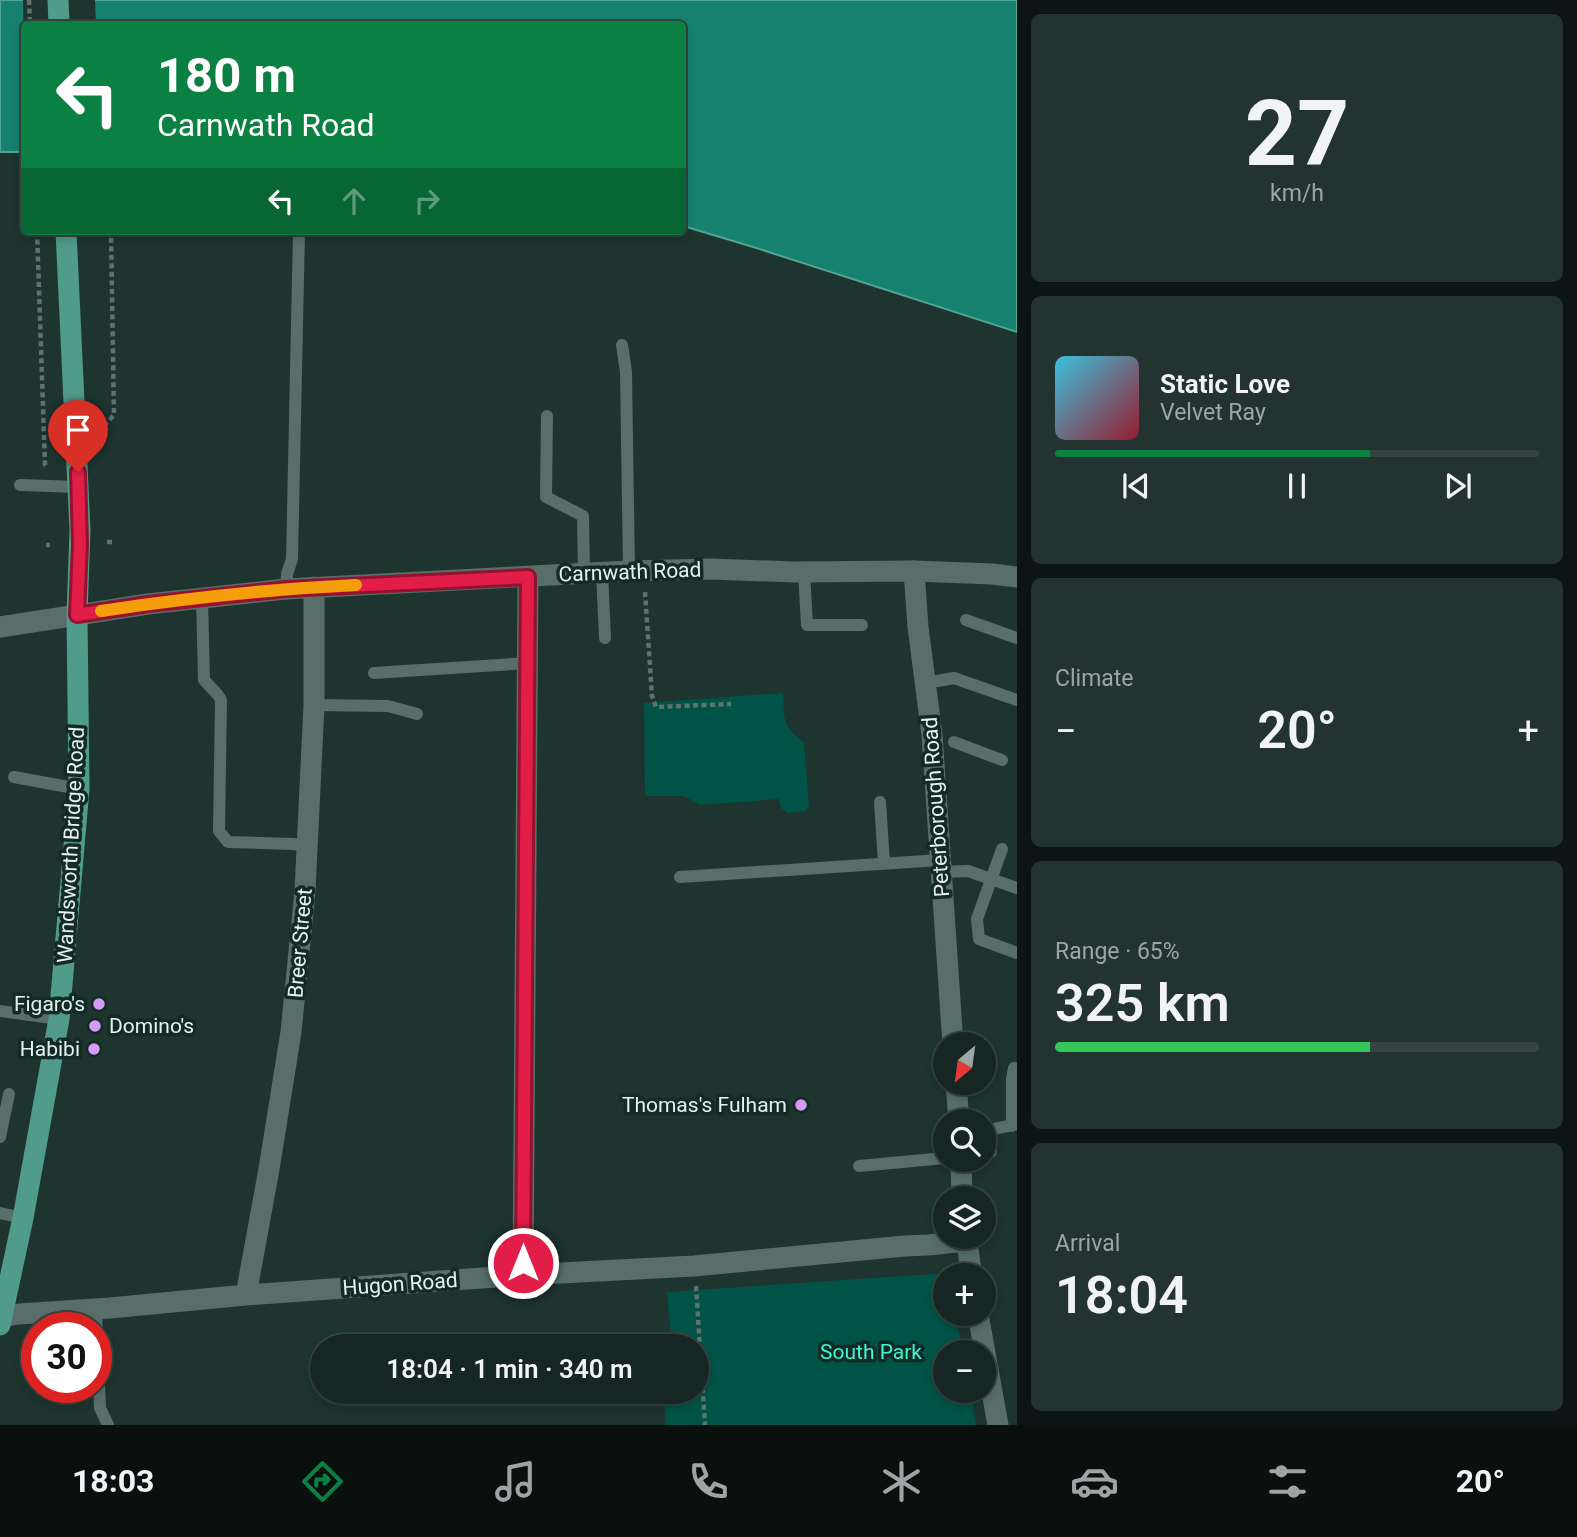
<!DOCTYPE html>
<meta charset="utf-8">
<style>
body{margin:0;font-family:Roboto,sans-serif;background:#233330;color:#f1f3f6;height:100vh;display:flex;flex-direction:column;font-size:26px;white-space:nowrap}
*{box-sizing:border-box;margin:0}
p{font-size:23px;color:#9ea5a6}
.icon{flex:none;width:38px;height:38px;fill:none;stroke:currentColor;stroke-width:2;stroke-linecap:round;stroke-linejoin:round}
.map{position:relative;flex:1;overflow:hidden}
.sheet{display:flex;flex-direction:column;gap:14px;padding:14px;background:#0c1513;width:560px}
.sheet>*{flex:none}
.hud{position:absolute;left:21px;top:21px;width:665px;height:214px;border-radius:7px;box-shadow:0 4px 10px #0003,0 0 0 2px #354441;background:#0b8043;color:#fff;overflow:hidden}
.needle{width:46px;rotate:209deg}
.fabs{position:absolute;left:933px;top:1032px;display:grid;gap:14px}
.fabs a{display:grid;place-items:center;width:63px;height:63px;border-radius:50%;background:#162723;box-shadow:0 4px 10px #0003,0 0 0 2px #354441;font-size:35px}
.speed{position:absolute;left:21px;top:1312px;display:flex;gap:14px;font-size:35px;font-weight:700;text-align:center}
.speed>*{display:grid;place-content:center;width:91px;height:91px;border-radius:50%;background:#162723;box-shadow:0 4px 10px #0003,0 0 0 2px #354441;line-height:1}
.speed .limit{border:10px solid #d22;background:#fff;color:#111}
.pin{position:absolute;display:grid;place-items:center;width:60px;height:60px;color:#fff;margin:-72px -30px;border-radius:50% 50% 50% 0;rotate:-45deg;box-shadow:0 0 7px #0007}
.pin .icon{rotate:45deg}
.me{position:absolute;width:77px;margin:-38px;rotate:0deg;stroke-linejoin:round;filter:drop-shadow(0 0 5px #0008)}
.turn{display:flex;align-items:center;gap:24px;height:147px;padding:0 21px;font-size:32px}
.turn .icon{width:91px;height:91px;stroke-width:2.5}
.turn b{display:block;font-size:49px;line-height:60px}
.lanes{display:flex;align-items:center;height:66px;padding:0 21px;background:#0003;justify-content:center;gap:35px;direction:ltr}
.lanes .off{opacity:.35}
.big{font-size:52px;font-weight:600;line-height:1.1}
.sheet .tile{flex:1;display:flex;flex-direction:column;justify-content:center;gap:10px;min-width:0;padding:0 24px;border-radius:10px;background:#233330}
.sheet .dial{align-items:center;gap:0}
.dial b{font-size:91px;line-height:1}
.song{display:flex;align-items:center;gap:21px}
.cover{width:84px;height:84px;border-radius:10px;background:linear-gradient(135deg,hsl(190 70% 55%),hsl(350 70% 35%))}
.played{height:7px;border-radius:4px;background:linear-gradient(90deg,#0b8043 65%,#354441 65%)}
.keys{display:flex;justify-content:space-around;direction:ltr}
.heat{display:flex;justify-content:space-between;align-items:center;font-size:38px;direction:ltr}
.charge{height:10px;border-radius:5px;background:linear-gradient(90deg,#34c759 65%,#354441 0)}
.trip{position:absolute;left:310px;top:1334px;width:399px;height:70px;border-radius:35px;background:#162723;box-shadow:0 4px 10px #0003,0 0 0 2px #354441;font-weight:600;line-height:70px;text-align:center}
.menu{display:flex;height:112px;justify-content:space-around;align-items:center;background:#09100e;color:#9ea5a6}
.menu .icon{width:49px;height:49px}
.menu .selected{color:#0b8043}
.menu b{font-size:32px;color:#f1f3f6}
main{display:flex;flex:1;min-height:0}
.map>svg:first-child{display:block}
</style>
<main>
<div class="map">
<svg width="1017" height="1425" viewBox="0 0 1017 1425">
<rect width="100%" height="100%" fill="#1e342f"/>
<path fill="#005347" d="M783,693c2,28 -2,31 21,50l5,62 -3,6 -18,2 -7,-5 -2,-9 -79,6 -16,-9h-39l-1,-93z
M948,1273v3h-3v38h10l8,39h-18v38h25l6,34h-310l-2,-24 12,-5v-5h20v-45h-24l-5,-54z"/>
<path fill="#17816f" stroke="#54a395" stroke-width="2" d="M0,0h1017v332l-267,-86 -67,-20 -1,-202h-658v128h-24z"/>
<path fill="#1e342f" d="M23,0h72l1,24h-72v34z"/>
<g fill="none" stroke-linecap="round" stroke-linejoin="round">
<path stroke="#5f726e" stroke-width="4.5" stroke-dasharray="5 3.5" stroke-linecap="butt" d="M29,0l1,24
M37,231l8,234 3,1
M649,231l8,2
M104,426l10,-11 -3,-184
M107,542h6
M46,545h4
M645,592l7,104 4,11 75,-3
M696,1286l9,139"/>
<path stroke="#586f69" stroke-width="12" d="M622,345l4,27 3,199
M547,416l-1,81 37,19 1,57
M20,485l58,2
M602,572l3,66
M804,572l3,53h55
M286,589l1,-15 5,-15 7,-328
M202,598l2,82 14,15 3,5 -2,131 9,11 65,2 15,2
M966,620l51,18
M374,673l154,-10
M926,683l28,-5 63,22
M314,705l74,1 29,8
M954,742l48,18
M14,777l65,12
M880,802l4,61
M1002,849l-25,70 2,20 38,14
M941,872l27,-1 49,17
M680,877l260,-17
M0,1011l59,8
M1012,1126v-47l2,-11
M984,1131l33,-7
M0,1137l9,-43
M984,1152h7
M859,1166l86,-8
M0,1213l23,5
M96,1309l4,99 8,17"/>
<path stroke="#586f69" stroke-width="21" d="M914,571l4,56 14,108 21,310
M956,1083l3,39
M961,1160l1,39
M966,1237l6,39
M523,1275l5,-698
M246,1295l23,-126 22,-137 14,-141 9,-186v-118
M978,1314l20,111
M0,1317l19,-3 91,-6 136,-13 277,-20 171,-9 211,-20 23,-1 38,-4"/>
<path stroke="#586f69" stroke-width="21" d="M0,627l148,-23 138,-15 343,-18 82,-2 84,3 119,-1 78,3 25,3"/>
<path stroke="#519b8b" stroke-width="21" d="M58,0l1,24
M0,1325l23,-107 36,-199 20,-230 -2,-174 3,-85 -14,-299"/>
</g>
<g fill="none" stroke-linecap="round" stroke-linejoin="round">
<g stroke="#92132f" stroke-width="18">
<path id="route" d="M78,472l2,72 -3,71 71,-11 138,-15 242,-12 -5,686"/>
</g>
<use href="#route" stroke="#e11d48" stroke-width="12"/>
<path stroke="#f59e0b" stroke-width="12" d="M101,611c85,-13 170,-22 255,-26"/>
</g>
<g fill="#d69bfa" stroke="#142a25" stroke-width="2.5">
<circle cx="99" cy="1004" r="7"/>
<circle cx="95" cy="1026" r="7"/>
<circle cx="94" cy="1049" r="7"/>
<circle cx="801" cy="1105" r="7"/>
</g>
<g text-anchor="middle" stroke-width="7" stroke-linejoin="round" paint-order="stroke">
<g font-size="21" fill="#e4f1ee" stroke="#142a25">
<text transform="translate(630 572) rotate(-2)" y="7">Carnwath Road</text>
<text transform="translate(936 807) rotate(-94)" y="7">Peterborough Road</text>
<text transform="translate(71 845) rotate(-87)" y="7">Wandsworth Bridge Road</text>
<text transform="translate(300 943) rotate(-85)" y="7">Breer Street</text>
<text transform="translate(400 1284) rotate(-4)" y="7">Hugon Road</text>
</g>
<g font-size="21" fill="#e4f1ee" stroke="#142a25" text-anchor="end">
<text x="85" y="1011">Figaro's</text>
<text x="109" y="1033" text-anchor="start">Domino's</text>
<text x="80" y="1056">Habibi</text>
<text x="787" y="1112">Thomas's Fulham</text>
</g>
<g font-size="21" fill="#3ef4d4" stroke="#142a25">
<text x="871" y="1359">South Park</text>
</g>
</g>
</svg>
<div class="fabs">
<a><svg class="needle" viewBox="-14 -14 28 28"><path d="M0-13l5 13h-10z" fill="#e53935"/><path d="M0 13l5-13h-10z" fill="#9ea5a6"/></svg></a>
<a><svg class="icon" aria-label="search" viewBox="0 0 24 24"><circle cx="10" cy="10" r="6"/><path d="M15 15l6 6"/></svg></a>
<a><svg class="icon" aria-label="layers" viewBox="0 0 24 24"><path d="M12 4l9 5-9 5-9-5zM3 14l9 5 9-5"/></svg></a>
<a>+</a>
<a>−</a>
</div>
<div class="speed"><div class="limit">30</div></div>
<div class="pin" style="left:78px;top:472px;background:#d93025"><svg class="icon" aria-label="arrive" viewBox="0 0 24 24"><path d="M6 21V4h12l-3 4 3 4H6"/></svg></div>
<svg class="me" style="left:523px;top:1263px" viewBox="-20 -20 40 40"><circle r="17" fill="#e11d48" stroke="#fff" stroke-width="3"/><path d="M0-11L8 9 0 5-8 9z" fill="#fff"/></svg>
<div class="trip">18:04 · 1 min · 340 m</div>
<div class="hud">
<div class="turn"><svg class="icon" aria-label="left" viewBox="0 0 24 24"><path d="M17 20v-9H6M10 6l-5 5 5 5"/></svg><div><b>180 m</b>Carnwath Road</div></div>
<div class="lanes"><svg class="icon" aria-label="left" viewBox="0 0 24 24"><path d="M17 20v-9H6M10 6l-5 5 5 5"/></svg><svg class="icon off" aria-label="ahead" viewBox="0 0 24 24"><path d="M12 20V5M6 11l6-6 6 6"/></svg><svg class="icon off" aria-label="right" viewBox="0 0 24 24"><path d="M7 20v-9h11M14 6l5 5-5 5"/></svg></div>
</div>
</div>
<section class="sheet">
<div class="tile dial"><b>27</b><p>km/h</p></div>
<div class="tile">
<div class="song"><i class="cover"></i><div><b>Static Love</b><p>Velvet Ray</p></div></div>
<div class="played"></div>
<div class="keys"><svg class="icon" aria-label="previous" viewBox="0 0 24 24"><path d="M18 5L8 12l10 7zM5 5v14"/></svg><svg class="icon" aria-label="pause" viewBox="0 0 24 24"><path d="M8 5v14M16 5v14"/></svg><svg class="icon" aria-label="next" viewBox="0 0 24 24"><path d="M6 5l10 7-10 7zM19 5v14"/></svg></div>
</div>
<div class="tile"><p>Climate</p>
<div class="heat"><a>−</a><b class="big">20°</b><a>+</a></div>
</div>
<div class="tile"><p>Range · 65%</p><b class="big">325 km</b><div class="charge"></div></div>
<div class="tile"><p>Arrival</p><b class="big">18:04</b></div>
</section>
</main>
<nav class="menu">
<b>18:03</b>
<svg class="icon selected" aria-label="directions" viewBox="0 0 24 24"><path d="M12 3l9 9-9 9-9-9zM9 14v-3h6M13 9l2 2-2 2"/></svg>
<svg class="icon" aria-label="music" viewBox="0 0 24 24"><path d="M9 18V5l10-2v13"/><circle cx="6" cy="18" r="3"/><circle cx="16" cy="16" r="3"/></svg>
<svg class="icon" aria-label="phone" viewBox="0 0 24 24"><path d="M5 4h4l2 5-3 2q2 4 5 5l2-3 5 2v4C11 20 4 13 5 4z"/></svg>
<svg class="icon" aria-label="climate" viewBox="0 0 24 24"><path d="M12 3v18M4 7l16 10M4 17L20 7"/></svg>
<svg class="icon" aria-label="car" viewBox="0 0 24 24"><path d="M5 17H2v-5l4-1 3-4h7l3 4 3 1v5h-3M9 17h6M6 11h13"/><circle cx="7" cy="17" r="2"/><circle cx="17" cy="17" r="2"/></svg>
<svg class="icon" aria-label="filters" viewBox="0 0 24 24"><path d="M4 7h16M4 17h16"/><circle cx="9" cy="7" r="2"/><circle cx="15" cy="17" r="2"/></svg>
<b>20°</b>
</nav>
